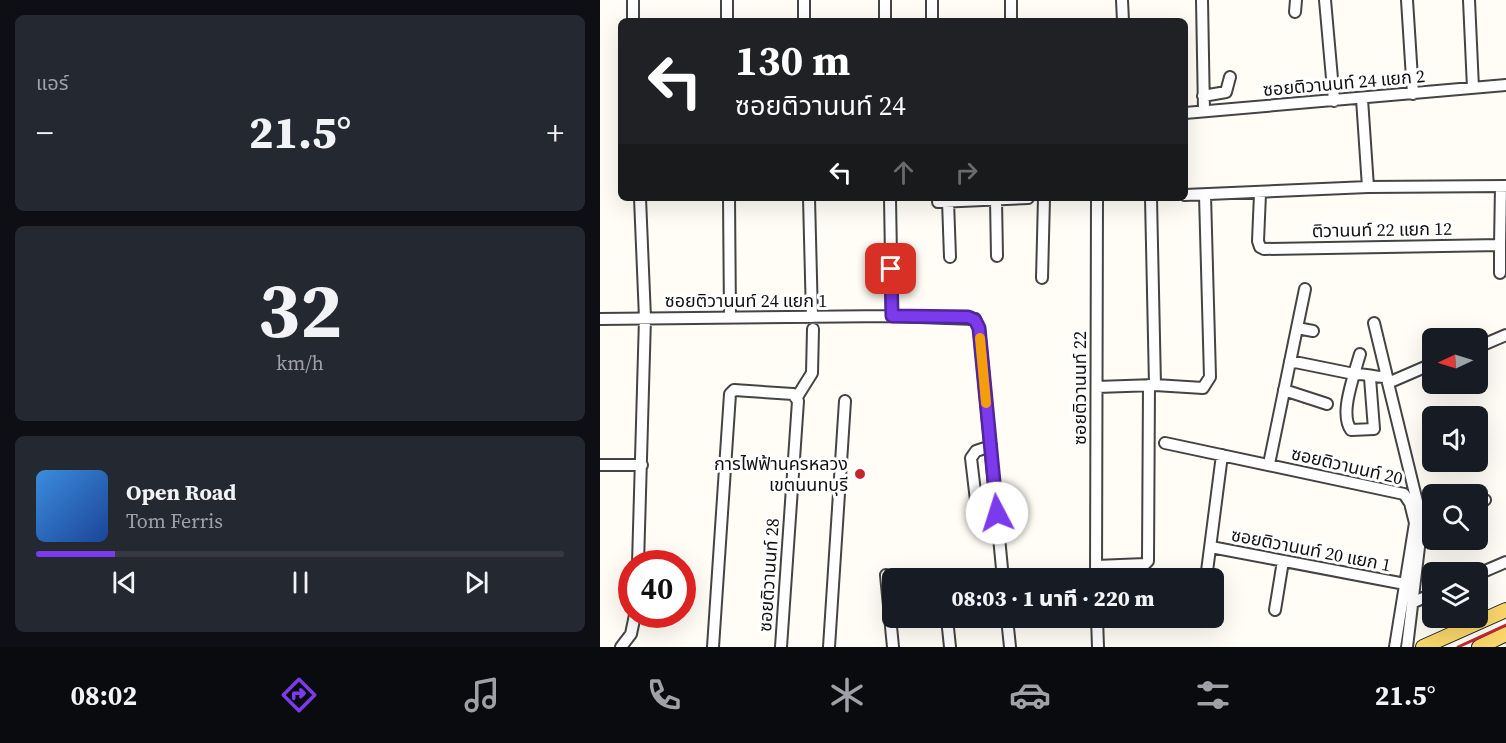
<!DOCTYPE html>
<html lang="th">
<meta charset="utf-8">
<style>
body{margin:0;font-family:"Source Serif 4","Noto Sans Thai",serif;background:#242831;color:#f1f3f6;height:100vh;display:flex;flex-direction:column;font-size:22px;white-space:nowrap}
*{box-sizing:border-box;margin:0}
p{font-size:20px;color:#9ea1a6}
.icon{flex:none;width:33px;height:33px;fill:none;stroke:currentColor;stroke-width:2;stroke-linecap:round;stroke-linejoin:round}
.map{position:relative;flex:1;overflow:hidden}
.details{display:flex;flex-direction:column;gap:15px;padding:15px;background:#0d0f14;width:600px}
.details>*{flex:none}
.hud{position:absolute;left:18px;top:18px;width:570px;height:183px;border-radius:9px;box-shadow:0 6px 24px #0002;background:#202124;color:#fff;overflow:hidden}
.needle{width:39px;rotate:266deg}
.buttons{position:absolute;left:822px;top:328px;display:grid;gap:12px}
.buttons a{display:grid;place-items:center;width:66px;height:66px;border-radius:9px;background:#171b24;box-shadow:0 6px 24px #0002;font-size:30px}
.speed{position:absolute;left:18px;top:550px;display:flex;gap:12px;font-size:30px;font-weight:700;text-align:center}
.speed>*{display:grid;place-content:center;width:78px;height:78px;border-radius:50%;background:#171b24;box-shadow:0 6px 24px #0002;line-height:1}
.speed .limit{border:9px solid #d22;background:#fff;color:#111}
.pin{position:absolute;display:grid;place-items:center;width:51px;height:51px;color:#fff;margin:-26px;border-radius:12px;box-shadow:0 3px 9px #0006}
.me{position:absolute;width:66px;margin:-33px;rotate:355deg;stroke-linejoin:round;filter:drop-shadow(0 0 4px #0008)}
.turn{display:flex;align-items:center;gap:21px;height:126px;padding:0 18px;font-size:27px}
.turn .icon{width:78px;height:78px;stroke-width:2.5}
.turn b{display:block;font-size:42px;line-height:51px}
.lanes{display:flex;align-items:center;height:57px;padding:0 18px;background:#0003;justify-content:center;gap:30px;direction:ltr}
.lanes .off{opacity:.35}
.big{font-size:45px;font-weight:800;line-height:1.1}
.details .card{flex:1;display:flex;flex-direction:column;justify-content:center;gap:9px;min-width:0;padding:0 21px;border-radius:9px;background:#242831}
.details .dial{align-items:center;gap:0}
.dial b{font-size:78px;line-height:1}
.song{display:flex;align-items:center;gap:18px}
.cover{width:72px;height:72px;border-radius:9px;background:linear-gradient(135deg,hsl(210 70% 55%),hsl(220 70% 35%))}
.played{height:6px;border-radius:3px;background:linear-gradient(90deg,#7c3aed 15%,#363941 15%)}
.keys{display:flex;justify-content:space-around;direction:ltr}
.heat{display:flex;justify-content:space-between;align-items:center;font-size:33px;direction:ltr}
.trip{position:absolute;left:282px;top:568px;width:342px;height:60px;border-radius:9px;background:#171b24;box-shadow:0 6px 24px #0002;font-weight:800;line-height:60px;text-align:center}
.menu{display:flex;height:96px;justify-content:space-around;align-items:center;background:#090b0e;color:#9ea1a6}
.menu .icon{width:42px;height:42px}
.menu .selected{color:#7c3aed}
.menu b{font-size:27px;color:#f1f3f6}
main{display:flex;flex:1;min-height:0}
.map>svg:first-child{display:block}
</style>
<main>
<section class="details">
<div class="card"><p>แอร์</p>
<div class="heat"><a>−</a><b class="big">21.5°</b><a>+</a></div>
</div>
<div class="card dial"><b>32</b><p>km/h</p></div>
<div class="card">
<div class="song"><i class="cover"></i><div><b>Open Road</b><p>Tom Ferris</p></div></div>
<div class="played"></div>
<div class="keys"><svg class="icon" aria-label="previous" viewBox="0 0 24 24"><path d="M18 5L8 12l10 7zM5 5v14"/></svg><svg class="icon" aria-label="pause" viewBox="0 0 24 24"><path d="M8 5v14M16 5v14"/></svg><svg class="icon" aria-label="next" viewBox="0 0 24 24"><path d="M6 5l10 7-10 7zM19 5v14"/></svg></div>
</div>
</section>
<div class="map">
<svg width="906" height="647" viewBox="0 0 906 647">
<rect width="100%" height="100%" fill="#fffdf5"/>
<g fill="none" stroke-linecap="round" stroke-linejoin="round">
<g stroke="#444" stroke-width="14">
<path id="minor" d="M33,0v21
M127,0v21
M204,0v21
M285,0v21
M332,0v21
M411,0v21
M522,0l1,21
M602,0l2,111
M725,0l9,101
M807,0l6,94
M869,0l4,88
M695,12l1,-12
M603,96l23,-4 4,-15
M762,99l6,88
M585,113l321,-28
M660,194l-2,47 2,6 4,2 236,-4 1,-59
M585,195l183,-8 138,-1
M129,198l1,119
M209,198l3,119
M290,198l2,118
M551,198l4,187
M396,200l1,56
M348,201l2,56
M338,202l90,-4
M900,245v28
M442,278l2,-80
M0,319l292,-3 83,3 4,9 24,251
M774,323l14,58
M697,328l16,3
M878,347l28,-12
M690,361l64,13 6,-20
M770,378l4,51 -23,1c-10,-14 -1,-41 3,-56 12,-1 20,4 33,3
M497,387l58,-2 48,3 7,-11 -5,-182
M684,390l43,14
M197,397l15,-24 1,-44
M565,443l239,51 6,9 5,20 -20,124
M669,464l36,-175
M0,465h42
M878,504l7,-4
M377,509l-6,-51 5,-7 15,-5
M611,547l194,37
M38,564l7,-246 -5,-120
M496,566l49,-2 3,-3 1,-176
M878,574l28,-12
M286,575l7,72
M496,579l1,-381
M606,579l16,-124
M814,602l18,-8
M675,610l8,-49
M407,618l3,29
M497,618l1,29
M348,628l2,19
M21,647l10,-13 4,-19
M113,647l17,-253 4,-4 59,4 5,7 -17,246
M229,647l16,-246
M807,647l15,-125 -34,-139 44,-19"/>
</g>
<g stroke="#222" stroke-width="16">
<path id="major" d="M823,647l83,-37
M879,647l27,-13"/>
</g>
<use href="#minor" stroke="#fff" stroke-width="10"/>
<use href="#major" stroke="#f9d66b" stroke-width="14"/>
<path stroke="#c4262e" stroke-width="3" d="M858,647l48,-22"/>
</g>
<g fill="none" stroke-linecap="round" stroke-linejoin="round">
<g stroke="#51269a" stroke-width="15">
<path id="route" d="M291,269l1,47 76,1 7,3 4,8 18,185"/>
</g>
<use href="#route" stroke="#7c3aed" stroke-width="10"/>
<path stroke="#f59e0b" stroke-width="10" d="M380,338l6,65"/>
</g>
<circle fill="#c4262e" stroke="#fff" stroke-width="2" cx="260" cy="474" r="6"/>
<g text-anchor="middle" stroke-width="6" stroke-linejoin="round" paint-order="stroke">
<g font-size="18" fill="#111" stroke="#fff">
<text transform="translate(744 83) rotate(-5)" y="6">ซอยติวานนท์ 24 แยก 2</text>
<text transform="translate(782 230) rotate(-1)" y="6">ติวานนท์ 22 แยก 12</text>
<text x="146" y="307">ซอยติวานนท์ 24 แยก 1</text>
<text transform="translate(480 388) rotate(-90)" y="6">ซอยติวานนท์ 22</text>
<text transform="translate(747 466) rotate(13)" y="6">ซอยติวานนท์ 20</text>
<text transform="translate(711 550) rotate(11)" y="6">ซอยติวานนท์ 20 แยก 1</text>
<text transform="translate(169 575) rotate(-86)" y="6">ซอยติวานนท์ 28</text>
</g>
<g font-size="18" fill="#111" stroke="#fff" text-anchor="end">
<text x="248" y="470">การไฟฟ้านครหลวง<tspan x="248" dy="21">เขตนนทบุรี</tspan></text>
</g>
</g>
</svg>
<div class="buttons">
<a><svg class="needle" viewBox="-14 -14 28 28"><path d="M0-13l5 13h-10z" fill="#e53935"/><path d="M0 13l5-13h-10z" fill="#9ea1a6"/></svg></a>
<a><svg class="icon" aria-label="sound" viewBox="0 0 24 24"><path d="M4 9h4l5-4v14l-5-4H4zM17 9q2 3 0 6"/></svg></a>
<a><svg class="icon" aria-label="search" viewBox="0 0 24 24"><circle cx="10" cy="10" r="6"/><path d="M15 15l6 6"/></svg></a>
<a><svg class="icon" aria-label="layers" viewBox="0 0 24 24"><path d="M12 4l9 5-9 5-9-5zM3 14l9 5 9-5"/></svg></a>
</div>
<div class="speed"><div class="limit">40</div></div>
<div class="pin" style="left:291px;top:269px;background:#d93025"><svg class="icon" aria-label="arrive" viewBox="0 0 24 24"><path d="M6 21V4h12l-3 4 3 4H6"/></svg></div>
<svg class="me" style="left:397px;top:513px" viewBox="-20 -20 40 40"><circle r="19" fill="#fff"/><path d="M0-13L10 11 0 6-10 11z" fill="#7c3aed"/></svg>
<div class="trip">08:03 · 1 นาที · 220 m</div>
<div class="hud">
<div class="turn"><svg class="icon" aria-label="left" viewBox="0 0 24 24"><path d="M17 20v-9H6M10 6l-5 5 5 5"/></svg><div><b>130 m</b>ซอยติวานนท์ 24</div></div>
<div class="lanes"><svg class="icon" aria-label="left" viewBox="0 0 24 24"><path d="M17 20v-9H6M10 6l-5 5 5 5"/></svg><svg class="icon off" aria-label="ahead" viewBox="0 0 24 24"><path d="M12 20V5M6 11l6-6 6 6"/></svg><svg class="icon off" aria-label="right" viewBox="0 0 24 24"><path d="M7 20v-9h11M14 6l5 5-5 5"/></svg></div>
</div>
</div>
</main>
<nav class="menu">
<b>08:02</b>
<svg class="icon selected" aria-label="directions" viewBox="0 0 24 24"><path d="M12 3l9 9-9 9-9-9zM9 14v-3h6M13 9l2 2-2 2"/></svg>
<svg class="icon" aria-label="music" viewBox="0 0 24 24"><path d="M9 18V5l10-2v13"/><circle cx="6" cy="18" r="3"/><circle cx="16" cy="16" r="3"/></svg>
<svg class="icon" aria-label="phone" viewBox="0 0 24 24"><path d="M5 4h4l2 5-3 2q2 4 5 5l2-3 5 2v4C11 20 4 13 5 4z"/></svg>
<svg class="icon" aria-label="climate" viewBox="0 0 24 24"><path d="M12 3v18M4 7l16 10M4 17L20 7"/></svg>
<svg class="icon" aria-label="car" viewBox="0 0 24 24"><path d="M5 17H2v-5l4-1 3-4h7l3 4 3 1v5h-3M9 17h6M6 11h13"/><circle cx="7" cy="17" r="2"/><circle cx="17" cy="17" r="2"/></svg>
<svg class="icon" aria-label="filters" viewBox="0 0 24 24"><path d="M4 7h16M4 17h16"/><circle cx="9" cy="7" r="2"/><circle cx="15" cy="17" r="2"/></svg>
<b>21.5°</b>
</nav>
